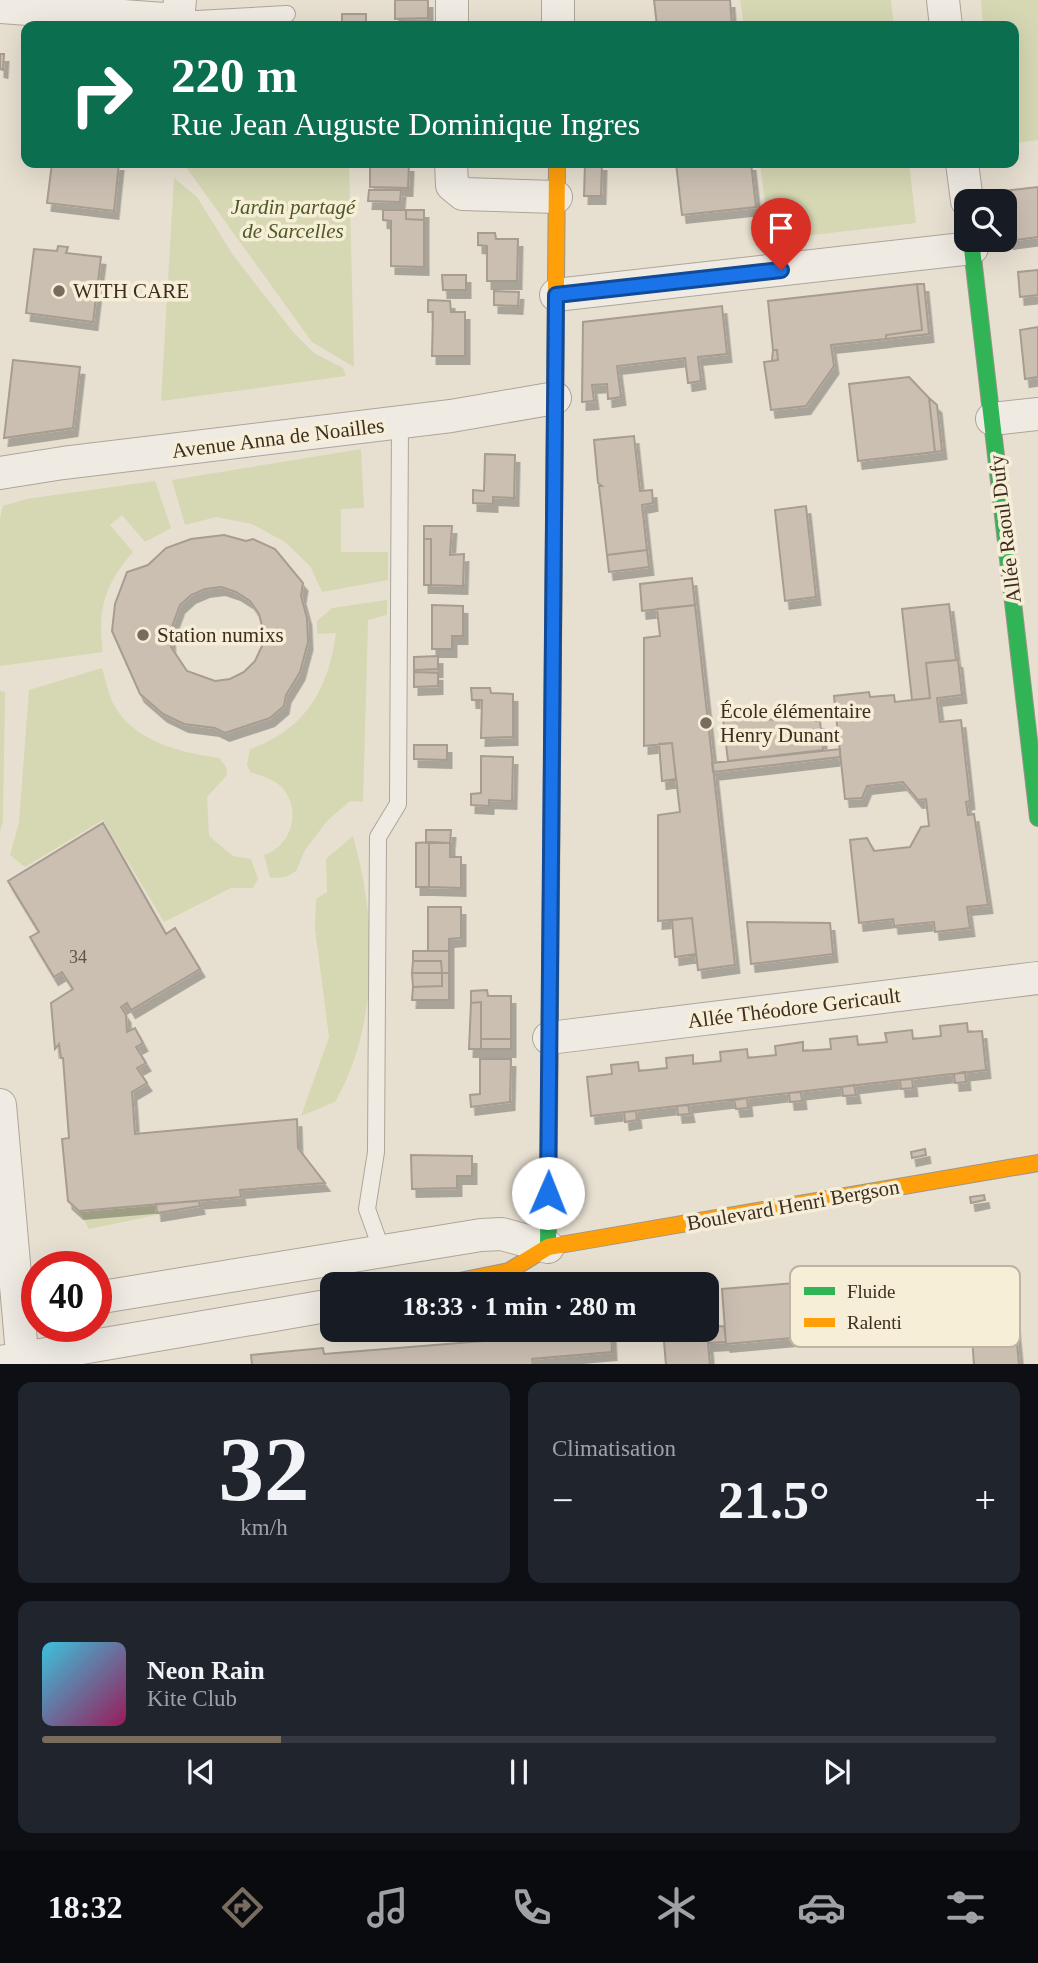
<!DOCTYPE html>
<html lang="fr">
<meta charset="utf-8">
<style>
body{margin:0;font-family:"Times New Roman",serif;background:#20242c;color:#f1f3f6;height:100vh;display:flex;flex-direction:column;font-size:26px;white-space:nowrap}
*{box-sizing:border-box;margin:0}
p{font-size:23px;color:#9ea1a6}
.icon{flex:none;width:38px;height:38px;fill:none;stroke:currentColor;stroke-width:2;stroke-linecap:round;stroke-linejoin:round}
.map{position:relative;height:1364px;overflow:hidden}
.sheet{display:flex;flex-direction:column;gap:18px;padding:18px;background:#0d0f14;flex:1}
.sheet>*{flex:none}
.banner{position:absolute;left:21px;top:21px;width:998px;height:147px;border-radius:14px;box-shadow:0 7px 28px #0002;background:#0b6e4f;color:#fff;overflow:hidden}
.tools{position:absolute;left:954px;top:189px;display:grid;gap:14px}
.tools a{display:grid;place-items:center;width:63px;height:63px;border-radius:14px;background:#171b24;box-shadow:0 7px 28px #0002;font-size:35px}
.speed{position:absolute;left:21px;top:1251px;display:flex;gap:14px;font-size:35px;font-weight:700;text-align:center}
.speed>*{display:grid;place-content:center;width:91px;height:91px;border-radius:50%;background:#171b24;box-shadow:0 7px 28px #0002;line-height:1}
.speed .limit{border:10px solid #d22;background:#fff;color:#111}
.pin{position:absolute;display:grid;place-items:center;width:60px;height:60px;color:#fff;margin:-72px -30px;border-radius:50% 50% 50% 0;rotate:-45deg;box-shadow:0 0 7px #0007}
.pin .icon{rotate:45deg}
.me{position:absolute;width:77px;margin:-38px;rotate:1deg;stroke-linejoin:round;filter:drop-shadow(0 0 5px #0008)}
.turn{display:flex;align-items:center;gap:24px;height:147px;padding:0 35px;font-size:32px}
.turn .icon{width:91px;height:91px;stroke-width:2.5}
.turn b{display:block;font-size:49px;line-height:60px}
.big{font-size:52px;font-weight:700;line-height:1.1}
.sheet .widget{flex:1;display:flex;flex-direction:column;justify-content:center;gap:10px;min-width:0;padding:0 24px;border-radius:14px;background:#20242c}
.sheet .dial{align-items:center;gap:0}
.dial b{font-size:91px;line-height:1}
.song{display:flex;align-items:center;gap:21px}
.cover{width:84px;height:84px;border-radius:10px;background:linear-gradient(135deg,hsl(190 70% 55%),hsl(330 70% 35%))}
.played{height:7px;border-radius:4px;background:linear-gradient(90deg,#786c5e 25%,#363941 25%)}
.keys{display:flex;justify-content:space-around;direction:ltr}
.heat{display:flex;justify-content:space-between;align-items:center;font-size:38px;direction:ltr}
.sheet .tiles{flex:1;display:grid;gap:18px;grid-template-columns:1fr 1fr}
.widget:last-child{grid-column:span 2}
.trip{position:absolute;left:320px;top:1272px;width:399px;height:70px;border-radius:14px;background:#171b24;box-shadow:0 7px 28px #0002;font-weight:700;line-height:70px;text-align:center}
.tab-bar{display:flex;height:112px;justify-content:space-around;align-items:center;background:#090b0e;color:#9ea1a6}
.tab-bar .icon{width:49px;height:49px}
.tab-bar .active{color:#786c5e}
.tab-bar b{font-size:32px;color:#f1f3f6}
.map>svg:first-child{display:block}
</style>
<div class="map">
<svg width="1038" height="1365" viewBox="0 0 1038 1365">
<defs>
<filter id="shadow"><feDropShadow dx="4.5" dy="8" stdDeviation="0" flood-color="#0004"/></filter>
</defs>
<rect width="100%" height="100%" fill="#e7e0d1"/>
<path fill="#d6d7b3" d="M740,0h151l3,26h-150z
M981,0h57v140l-25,3v-117h-30z
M183,163h166l5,204 -42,-25z
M760,163h149l7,60 -146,17z
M174,178l23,19 36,58 60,77 21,21 29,15 3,8 -185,25z
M361,449l3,59 -23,1v43h47v28l-66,12 -12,-26 -25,-24 -33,-18 -36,-7 -31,8 -13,-45z
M155,481l16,47 -26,14 -23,-27 -12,10 23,27c-28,32 -36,57 -30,100l-103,14v-147l3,-13 23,-7z
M387,600v15l-19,5 -5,182 -13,-1 -23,20 -22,29 -9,21 -10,6 -16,1 -6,-23c26,-9 37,-40 21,-64 -8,-11 -22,-15 -35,-19l-3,-7 3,-16c56,-20 78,-59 86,-116l-19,1v-13l15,-13z
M102,668c4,12 6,27 12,37 19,36 68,48 105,53l7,9 1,8 -20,22 2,39 24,20 18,3 7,20 -5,9h-22l-67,34 -61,-102 -78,47 -15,-12 9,-33 10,-132z
M0,691l5,1 -2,129 -3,11z
M353,836c24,84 27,188 -18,266l-34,14 28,-79 -14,-108 1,-30 11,-7 -1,-33z
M156,1204l2,9 42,-7 -111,23 -10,-18z"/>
<path fill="#cbbfb2" stroke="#a89c90" stroke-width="2" fill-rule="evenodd" filter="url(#shadow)" d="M395,0h33v18l-33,1z
M654,0h76l2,26h-75z
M342,14h24v12h-24z
M0,54h4l-1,16 -3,-1z
M52,163h67l-5,48 -67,-8z
M370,163l39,1 -1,24 -38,-1z
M585,163h17l-1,33h-17z
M676,163h75l5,44 -74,8z
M1038,187v50l-29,4 -5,-50z
M369,190h32l-1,12 -32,-1z
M383,210h23v9l18,1v47l-33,-1v-45l-8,-1z
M406,210h18v10l-18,-1z
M478,233h17l1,6h22l-1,42h-30v-35l-9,-1z
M58,246l10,1 -2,6 35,4 -8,65 -67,-9 8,-64 23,2z
M1038,270v25l-18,2 -2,-25z
M442,275h24v15h-23z
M917,284l5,46 -36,5v4l-55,6 3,21 -28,40 -35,4 -7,-48 14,-2 -1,-10h-4l-5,-49z
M917,284h7l5,50 -43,5v-4l36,-5z
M494,291l25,1 -1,14 -24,-1z
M428,300l22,1 1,11h14v44h-33l1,-44h-5z
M722,306l5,48 -29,3 3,24 -13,2 -3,-25 -68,8 4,31 -13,2 -1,-15 -15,1 2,16 -12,1 1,-80z
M1038,327v50l-13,2 -5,-49z
M773,350h4l1,10 -6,1z
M13,360l67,7 -7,61 -69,10z
M909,377l20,21 6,54 -77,9 -9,-77z
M929,398l8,7 5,46 -7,1z
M634,436l6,55 12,-1 1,13 -11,2 5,45 -40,5 -8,-69h3l-4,-3 -4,-43z
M485,454l30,1 -1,43 -21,-1v7l-20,-1v-13l11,1z
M806,506l10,91 -31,4 -10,-91z
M424,526h28l-2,29 14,-1 -1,32 -32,-1v-46h-7z
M224,535l22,6 7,-2 22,10 28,34 -2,13 6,22 1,24 -8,30 -14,23 -2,11 -14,12 -45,15 -10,-5 -31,-4 -21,-10 -23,-20 -28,-63 3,-27 12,-32 21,-7 18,-17 25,-9zM221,587l15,5 14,9 9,13 4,16 -1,16 -7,15 -11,11 -14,7 -15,2 -28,-10 -16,-24 -1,-15 10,-27 11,-10 14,-6z
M424,539h7v46h-7z
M647,550l2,17 -40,5 -2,-17z
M692,578l3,27 -53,6 -2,-27z
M949,604l7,56 -30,3 4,35 -18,2 -10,-91z
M432,605l31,1v30h-11v13h-20z
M695,605l40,360 -37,5 -6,-52 -34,3v-106l22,-3 -8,-69 -28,3v-108l16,-2 -3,-27z
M438,656v13l-24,1v-13z
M958,660l4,35 -25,3 3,24 21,-2 9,81 -4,1 2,13 6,-1 14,91 -21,2 3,21 -35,4 -1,-10 -40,4 -1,-7 -34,4 -9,-83 17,-2 7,13 36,-4 11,-20 8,-1 -3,-27 -8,1 -15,-18 -36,4 -5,12 -17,1 -11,-103 35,-4 1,5 24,-2 1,7 35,-4 -4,-35z
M414,672l24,1v13l-24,1z
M471,688h19l1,5 22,1v43l-32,1 1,-38h-10z
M723,718l97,3 3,29 -95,11z
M672,743l4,36 -14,2 -3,-37z
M414,745h33v15l-33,-1z
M840,749v8l-127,15 -1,-9z
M481,756l32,1 -1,44 -23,-1v6l-18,-1v-11l10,-1z
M103,823l63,111 9,-6 25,41 -69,41 -4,-7 -6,4 5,8 1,17 8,-4 8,15 -7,4 10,16 -9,5 10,15 -15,9 3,42 162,-15 1,29 27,35 -85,7 1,7 -162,14 -11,-10 -6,-62 7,-1 -6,-80h-2l-2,-14 -4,5 -4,-46 22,-14 -11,-17 -8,5 -24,-40 9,-5 -31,-51z
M426,830h25l-1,13h-24z
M429,842v45h-13v-44z
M429,842l21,1v14h11v31l-32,-1z
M428,907h33v31l-12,1v12h-21z
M692,918l4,36 -21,3 -3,-37z
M747,922l83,1 3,31 -82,10z
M413,951h36v22h-7l-1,-12h-28z
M413,961h28l1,12h-30z
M412,973h30v13l-29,1z
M442,973h7v27h-37l1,-13 29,-1z
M487,990l1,6h23v43h-30v-37l-10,1v-12z
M481,1002v47h-12l2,-46z
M967,1023l1,9 14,-1 4,39 -395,46 -4,-39 25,-3 -1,-9 27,-3 1,9 28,-3 -1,-10 27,-3v9l28,-3 -1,-9 27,-3 1,9 28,-3 -1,-9 28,-4v9l28,-2 -1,-10 27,-3 1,9 29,-3 -2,-9 27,-3 1,9 28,-3 -1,-10z
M481,1039h30v10h-30z
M480,1059h31l-1,43 -39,5 -1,-12 10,-1z
M965,1072l1,10 -11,1 -1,-9z
M912,1079l1,9 -12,1 -1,-9z
M854,1085l2,10 -13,1 -1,-9z
M801,1092l1,9 -12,1 -1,-9z
M747,1098l1,10 -12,1 -2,-9z
M688,1105l2,9 -12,1 -1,-9z
M636,1111l1,9 -12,2 -1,-10z
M925,1149l1,6 -14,3 -1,-6z
M411,1155l61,1v20h-15v12l-45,1z
M984,1195l1,5 -14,3 -1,-6z
M199,1201l1,5 -43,7 -1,-9z
M948,1270l3,36 62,-5 6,64h-45l-3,-43 -245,22 -4,-55z
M724,1326l2,16 -18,1 2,22h-44l-3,-35h44v-3z
M529,1330h82l1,22 -80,7 1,6h-281l-1,-10 72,-7 1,6 160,-13 46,-4z"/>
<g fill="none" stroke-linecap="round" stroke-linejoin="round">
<g stroke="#ada599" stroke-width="18">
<path id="lane" d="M178,20l109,-6
M382,1251l-15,-42 9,-57 2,-315 20,-33 2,-382"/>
</g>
<g stroke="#ada599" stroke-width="34">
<path id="street" d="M943,0l3,26
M0,7l178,13 2,-20
M452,26v-26
M558,26v-26
M451,163l1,22 11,9 93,3
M962,163l5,38
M556,295l416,-47
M992,419l46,-5
M0,473l63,-10 388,-47 104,-18
M549,1038l489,-60
M0,1105l23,260
M96,1298l385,-63 21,-1 46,13
M0,1362l332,-57"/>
</g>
<g stroke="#9c958a" stroke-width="18">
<path id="fast" d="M971,240l67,578
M548,1247l6,-719"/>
</g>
<g stroke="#9c958a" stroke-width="18">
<path id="slow" d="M554,528l3,-365
M445,1284l64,-13 39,-24 490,-84"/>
</g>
<use href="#lane" stroke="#efebe3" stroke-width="16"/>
<use href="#street" stroke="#efebe3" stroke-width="32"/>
<use href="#fast" stroke="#30b455" stroke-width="16"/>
<use href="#slow" stroke="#ff9f0a" stroke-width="16"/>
</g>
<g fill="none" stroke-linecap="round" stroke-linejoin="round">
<g stroke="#114b97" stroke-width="18">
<path id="route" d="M548,1193l8,-898 225,-25"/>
</g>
<use href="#route" stroke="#1a73e8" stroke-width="12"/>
</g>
<g fill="#786c5e" stroke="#f7eed8" stroke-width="2.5">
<circle cx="59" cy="291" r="7"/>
<circle cx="143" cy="635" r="7"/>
<circle cx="706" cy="723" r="7"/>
</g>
<g text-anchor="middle" stroke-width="7" stroke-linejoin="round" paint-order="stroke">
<g font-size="18" fill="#605244">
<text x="78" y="963">34</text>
</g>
<g font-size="21" font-style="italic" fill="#4d5a26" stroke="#f7eed8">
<text x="293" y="214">Jardin partagé<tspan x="293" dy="24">de Sarcelles</tspan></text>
</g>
<g font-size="21" fill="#3d2e20" stroke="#f7eed8" text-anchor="start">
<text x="73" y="298">WITH CARE</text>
<text x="157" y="642">Station numixs</text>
<text x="720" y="718">École élémentaire<tspan x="720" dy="24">Henry Dunant</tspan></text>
</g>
<g font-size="21" fill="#3d2e20" stroke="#f7eed8">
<text transform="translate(278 438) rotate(-7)" y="7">Avenue Anna de Noailles</text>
<text transform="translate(1005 529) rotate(-97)" y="7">Allée Raoul Dufy</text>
<text transform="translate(794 1008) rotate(-7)" y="7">Allée Théodore Gericault</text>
<text transform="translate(793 1205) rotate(-10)" y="7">Boulevard Henri Bergson</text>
</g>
</g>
<rect x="790" y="1266" width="230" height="81" rx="10" fill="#f7eed8" stroke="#bfb4a1" stroke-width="2"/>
<rect x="804" y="1287" width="31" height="8" fill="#30b455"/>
<rect x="804" y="1318" width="31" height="9" fill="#ff9f0a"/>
<g font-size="19" fill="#3d2e20">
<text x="847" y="1298">Fluide</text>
<text x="847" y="1329">Ralenti</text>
</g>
</svg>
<div class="tools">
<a><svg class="icon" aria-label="search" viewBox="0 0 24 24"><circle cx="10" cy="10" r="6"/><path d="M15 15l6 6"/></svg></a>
</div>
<div class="speed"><div class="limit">40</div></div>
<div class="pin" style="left:781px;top:270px;background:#d93025"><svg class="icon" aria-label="arrive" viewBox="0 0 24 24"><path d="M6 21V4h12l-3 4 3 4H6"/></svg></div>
<svg class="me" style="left:548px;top:1193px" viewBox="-20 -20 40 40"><circle r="19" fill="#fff"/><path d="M0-13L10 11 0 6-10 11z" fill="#1a73e8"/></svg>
<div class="trip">18:33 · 1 min · 280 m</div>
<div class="banner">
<div class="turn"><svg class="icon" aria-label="right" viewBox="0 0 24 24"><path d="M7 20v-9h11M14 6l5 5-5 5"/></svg><div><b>220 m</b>Rue Jean Auguste Dominique Ingres</div></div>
</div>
</div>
<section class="sheet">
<div class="tiles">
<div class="widget dial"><b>32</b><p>km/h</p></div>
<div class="widget"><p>Climatisation</p>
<div class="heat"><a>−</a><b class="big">21.5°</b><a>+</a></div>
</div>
<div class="widget">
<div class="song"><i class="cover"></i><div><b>Neon Rain</b><p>Kite Club</p></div></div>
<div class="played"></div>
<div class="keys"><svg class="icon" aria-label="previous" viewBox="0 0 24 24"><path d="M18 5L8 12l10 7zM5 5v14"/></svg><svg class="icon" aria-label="pause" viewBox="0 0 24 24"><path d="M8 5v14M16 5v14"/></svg><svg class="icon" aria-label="next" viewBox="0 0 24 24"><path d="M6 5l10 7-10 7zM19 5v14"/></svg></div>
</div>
</div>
</section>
<nav class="tab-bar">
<b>18:32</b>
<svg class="icon active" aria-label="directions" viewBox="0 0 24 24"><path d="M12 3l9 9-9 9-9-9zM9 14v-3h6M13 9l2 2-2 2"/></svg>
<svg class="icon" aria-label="music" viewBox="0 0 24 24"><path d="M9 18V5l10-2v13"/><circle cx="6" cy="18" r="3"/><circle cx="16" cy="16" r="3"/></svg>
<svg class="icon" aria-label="phone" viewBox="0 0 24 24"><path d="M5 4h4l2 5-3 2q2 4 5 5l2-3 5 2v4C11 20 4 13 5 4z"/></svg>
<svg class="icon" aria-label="climate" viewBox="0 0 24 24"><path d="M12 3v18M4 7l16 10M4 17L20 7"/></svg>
<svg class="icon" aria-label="car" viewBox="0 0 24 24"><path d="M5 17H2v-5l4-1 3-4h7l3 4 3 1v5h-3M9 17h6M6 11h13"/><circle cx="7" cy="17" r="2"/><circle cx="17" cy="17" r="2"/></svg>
<svg class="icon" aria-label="filters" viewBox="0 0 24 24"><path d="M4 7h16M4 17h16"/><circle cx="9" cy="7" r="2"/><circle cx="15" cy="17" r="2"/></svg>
</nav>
